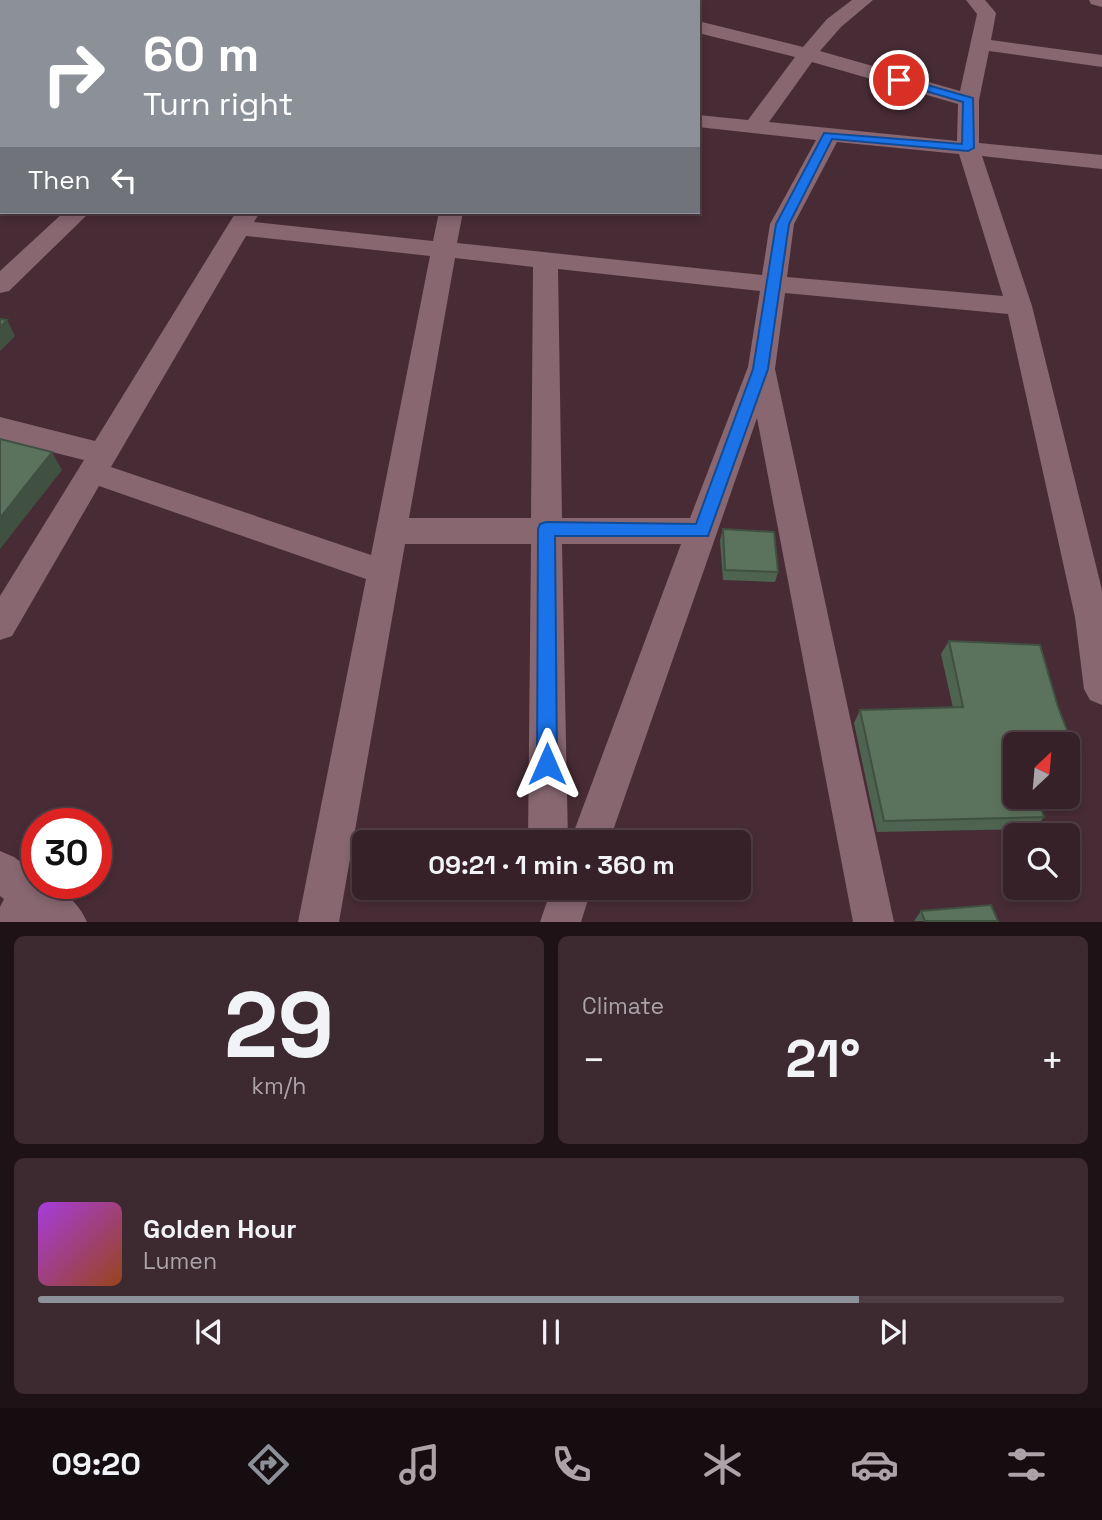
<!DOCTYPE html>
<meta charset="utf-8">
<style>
body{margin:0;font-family:"Space Grotesk",sans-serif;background:#3d2930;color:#f1f3f6;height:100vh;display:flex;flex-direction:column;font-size:26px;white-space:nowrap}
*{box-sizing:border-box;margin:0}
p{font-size:23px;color:#aaa3a8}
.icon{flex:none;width:38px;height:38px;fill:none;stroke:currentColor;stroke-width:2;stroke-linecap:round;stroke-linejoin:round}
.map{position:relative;height:922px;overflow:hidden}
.panel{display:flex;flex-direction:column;gap:14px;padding:14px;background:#1e1216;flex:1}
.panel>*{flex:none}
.hud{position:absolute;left:0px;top:0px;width:700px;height:214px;box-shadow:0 4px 10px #0003,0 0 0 2px #503e45;background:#8c9099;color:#fff;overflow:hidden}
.needle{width:46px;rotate:26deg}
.fabs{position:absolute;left:1003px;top:732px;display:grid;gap:14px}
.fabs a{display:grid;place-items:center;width:77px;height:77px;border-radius:10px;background:#362128;box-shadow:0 4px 10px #0003,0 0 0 2px #503e45;font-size:35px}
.speed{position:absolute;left:21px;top:808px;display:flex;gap:14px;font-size:35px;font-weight:700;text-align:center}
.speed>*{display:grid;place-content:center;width:91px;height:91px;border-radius:50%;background:#362128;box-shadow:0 4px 10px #0003,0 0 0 2px #503e45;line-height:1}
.speed .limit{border:10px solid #d22;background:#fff;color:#111}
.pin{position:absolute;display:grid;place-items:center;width:60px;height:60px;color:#fff;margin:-30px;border:4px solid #fff;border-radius:50%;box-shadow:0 2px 7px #0007}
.me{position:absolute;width:77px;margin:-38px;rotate:0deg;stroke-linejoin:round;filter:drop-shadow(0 0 5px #0008)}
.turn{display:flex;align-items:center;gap:24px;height:147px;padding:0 28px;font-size:32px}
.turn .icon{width:91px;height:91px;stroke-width:2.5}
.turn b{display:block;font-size:49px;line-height:60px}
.then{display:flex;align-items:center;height:66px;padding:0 28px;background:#0003;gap:14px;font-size:26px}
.big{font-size:52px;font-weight:600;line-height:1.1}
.panel .widget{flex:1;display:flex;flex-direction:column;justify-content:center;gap:10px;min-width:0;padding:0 24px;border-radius:10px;background:#3d2930}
.panel .dial{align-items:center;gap:0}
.dial b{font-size:91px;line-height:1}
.song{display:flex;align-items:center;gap:21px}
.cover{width:84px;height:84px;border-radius:10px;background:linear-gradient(135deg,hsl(280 70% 55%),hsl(20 70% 35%))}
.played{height:7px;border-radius:4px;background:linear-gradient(90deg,#8c9099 80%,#503e45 80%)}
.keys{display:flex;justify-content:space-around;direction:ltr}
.heat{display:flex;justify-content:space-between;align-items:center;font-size:38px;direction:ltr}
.panel .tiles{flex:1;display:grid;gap:14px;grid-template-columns:1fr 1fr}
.widget:last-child{grid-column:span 2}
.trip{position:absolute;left:352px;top:830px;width:399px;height:70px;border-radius:10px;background:#362128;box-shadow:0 4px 10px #0003,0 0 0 2px #503e45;font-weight:600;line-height:70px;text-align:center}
.menu{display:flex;height:112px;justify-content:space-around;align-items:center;background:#160d10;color:#aaa3a8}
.menu .icon{width:49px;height:49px}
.menu .on{color:#8c9099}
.menu b{font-size:32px;color:#f1f3f6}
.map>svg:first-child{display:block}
</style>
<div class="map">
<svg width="1102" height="922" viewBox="0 0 1102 922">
<rect width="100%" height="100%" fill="#482c35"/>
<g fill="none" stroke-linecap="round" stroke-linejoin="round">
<path fill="#350219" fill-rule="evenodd" d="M0,6h2l-2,20z"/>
<path fill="#886771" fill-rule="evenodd" d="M370,0h18l-19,2z
M580,0h24l1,2h-24z
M852,0h21l-32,27 -21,24 140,40 17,-77 -11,-14h19l11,13 -5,27 111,15v12l-113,-16 -10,49v43l123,12v14l-120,-13 50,150 70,284v115l-12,-5 -6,-11 -9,-72 -67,-303 -223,-21 -10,76 119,553h-41l-96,-504 -148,424h-39l111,-298h-119l6,298h-40l3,-298h-126l-66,378h-41l68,-343 -267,-93 -87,150 -12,4v-44l84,-136 -84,-21v-22l95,24 141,-229h24l-6,10 179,19 6,-29h24l-6,31 305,32 8,-51 46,-84 -118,-13v-12l50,5 47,-63 -97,-24v-12l105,26 24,-28zM812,62l146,42 -1,37 -188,-19zM837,142l122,12 44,142 -216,-19 7,-53zM246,236l184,20 -59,299 -260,-88zM455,258l78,9 -2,251h-122zM558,269l202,22 -12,76 -58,151h-128z
M1089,0h13v7l-11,-3z
M64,212h26l-81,79 -9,2v-22z
M0,851l14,6 23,17v10c21,0 42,18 50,38h-87v-15l4,-8 -4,-3z
M552,887h40l-11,35h-41z"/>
</g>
<path fill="#4e6350" d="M723,529l55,43 -3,10 -52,-2 -3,-40z
M949,641l109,66 17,44 -7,9v-16h-53l29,73 -10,12 -157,3 -23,-109 6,-13 93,-2 -12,-54z
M921,911l77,10h-84z"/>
<path fill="#405041" d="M320,0h10l-2,2h-10z
M2,183v23l-2,2v-23z
M7,320l8,16 -15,15v-24z
M52,452l10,18 -62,79v-31z"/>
<path fill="#5b735d" stroke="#405041" stroke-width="2" d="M291,0h29l-2,2h-28z
M0,166h2v17l-2,2z
M0,319l7,1 -7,7z
M0,439l52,13 -52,66z
M723,529l51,3 4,40 -53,-2z
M949,641l91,4 18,62 17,44h-7v-7h-53v52h22l7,21 -160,4 -24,-111 103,-3z
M991,905l7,16h-73l-4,-10z"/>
<path fill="#1a73e8" stroke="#114b97" stroke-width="2" d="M899,77l74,21 1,50 -6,3 -136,-12 -43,85 -21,145 -60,167h-153l2,228 -3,6 -7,3 -7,-3 -3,-6 1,-235 2,-5 6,-2 150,2 57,-155 23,-145 48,-91 138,11 1,-42 -68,-20v-4z"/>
</svg>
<div class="fabs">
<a><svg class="needle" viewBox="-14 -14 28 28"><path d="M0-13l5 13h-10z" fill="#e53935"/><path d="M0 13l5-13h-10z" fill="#aaa3a8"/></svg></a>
<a><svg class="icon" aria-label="search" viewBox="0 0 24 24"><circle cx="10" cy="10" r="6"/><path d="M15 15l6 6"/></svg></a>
</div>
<div class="speed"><div class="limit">30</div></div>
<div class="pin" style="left:899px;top:80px;background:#d93025"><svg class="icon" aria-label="arrive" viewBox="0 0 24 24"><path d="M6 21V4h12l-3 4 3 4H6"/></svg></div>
<svg class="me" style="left:547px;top:764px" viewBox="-20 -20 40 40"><path d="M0-17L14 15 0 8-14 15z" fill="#1a73e8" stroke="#fff" stroke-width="4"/></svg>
<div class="trip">09:21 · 1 min · 360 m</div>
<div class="hud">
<div class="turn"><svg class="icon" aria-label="right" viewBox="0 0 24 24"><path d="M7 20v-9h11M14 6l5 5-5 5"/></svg><div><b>60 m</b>Turn right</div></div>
<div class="then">Then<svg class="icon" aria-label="left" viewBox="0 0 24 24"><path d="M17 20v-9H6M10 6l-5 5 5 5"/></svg></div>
</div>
</div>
<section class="panel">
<div class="tiles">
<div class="widget dial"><b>29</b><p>km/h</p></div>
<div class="widget"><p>Climate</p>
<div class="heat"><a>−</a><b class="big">21°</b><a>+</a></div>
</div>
<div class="widget">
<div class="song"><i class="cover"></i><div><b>Golden Hour</b><p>Lumen</p></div></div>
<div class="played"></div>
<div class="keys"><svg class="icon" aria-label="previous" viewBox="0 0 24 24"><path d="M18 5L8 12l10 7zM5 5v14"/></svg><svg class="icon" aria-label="pause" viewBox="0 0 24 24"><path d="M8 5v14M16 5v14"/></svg><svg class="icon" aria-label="next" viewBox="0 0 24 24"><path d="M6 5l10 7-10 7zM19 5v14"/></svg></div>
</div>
</div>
</section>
<nav class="menu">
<b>09:20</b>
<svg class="icon on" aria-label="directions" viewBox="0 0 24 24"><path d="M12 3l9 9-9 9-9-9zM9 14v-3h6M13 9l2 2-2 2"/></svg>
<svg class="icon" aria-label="music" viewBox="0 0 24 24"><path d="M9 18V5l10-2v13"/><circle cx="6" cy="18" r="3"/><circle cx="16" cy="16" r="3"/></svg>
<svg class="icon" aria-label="phone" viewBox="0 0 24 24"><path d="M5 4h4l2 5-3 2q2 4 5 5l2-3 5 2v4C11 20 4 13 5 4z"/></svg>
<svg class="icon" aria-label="climate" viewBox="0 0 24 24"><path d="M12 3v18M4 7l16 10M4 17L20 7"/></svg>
<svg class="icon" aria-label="car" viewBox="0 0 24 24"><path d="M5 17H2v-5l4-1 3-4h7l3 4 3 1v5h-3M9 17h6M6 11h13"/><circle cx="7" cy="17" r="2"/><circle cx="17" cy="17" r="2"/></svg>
<svg class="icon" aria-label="filters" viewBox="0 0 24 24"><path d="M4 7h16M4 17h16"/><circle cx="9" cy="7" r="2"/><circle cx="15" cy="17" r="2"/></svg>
</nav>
